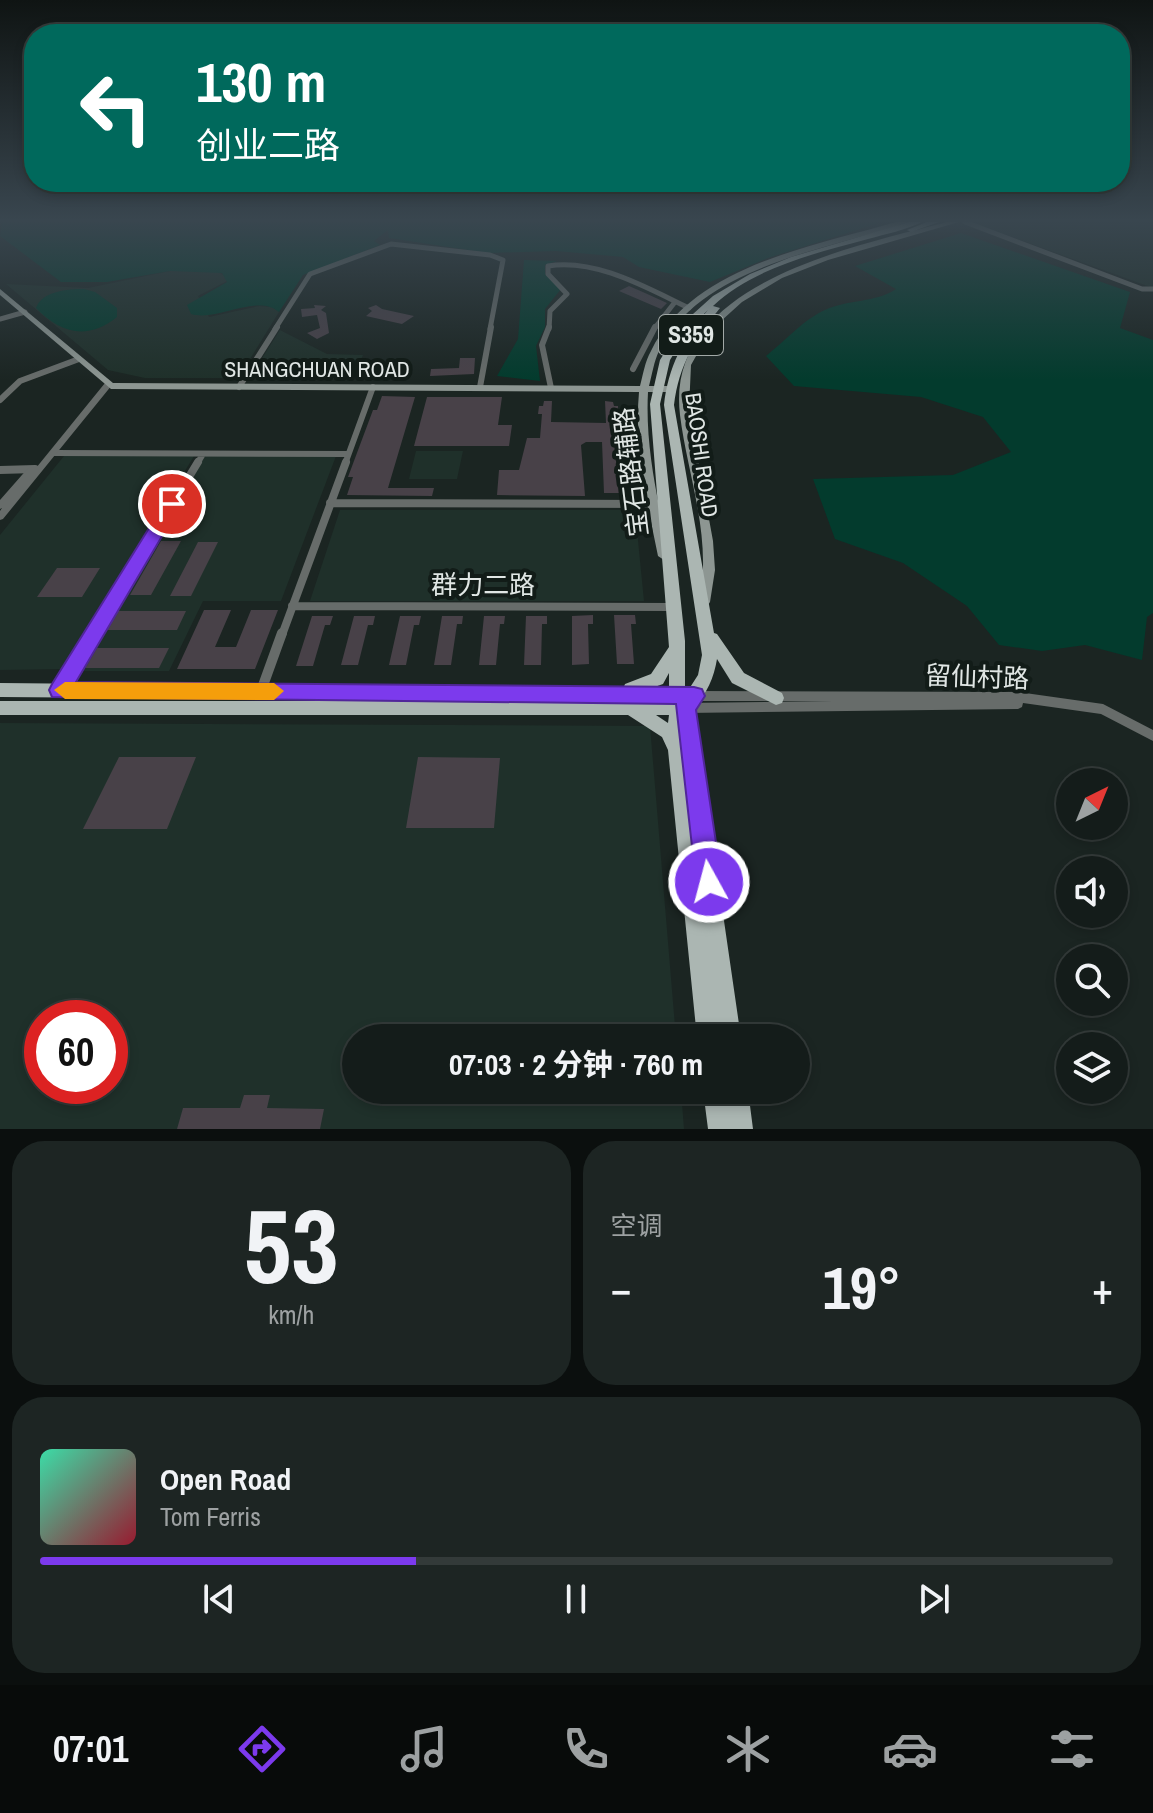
<!DOCTYPE html>
<html lang="zh">
<meta charset="utf-8">
<style>
body{margin:0;font-family:"Archivo Narrow","Noto Sans SC",sans-serif;background:#1d2523;color:#f1f3f6;height:100vh;display:flex;flex-direction:column;font-size:30px;white-space:nowrap}
*{box-sizing:border-box;margin:0}
p{font-size:26px;color:#9da1a2}
.icon{flex:none;width:44px;height:44px;fill:none;stroke:currentColor;stroke-width:2;stroke-linecap:round;stroke-linejoin:round}
.map{position:relative;height:1129px;overflow:hidden}
.drawer{display:flex;flex-direction:column;gap:12px;padding:12px;background:#0b0f0e;flex:1}
.drawer>*{flex:none}
.guide{position:absolute;left:24px;top:24px;width:1106px;height:168px;border-radius:32px;box-shadow:0 4px 12px #0003,0 0 0 2px #333a39;background:#00695c;color:#fff;overflow:hidden}
.needle{width:52px;rotate:43deg}
.controls{position:absolute;left:1056px;top:768px;display:grid;gap:16px}
.controls a{display:grid;place-items:center;width:72px;height:72px;border-radius:50%;background:#141c1a;box-shadow:0 4px 12px #0003,0 0 0 2px #333a39;font-size:40px}
.speed{position:absolute;left:24px;top:1000px;display:flex;gap:16px;font-size:40px;font-weight:700;text-align:center}
.speed>*{display:grid;place-content:center;width:104px;height:104px;border-radius:50%;background:#141c1a;box-shadow:0 4px 12px #0003,0 0 0 2px #333a39;line-height:1}
.speed .limit{border:12px solid #d22;background:#fff;color:#111}
.pin{position:absolute;display:grid;place-items:center;width:68px;height:68px;color:#fff;margin:-34px;border:4px solid #fff;border-radius:50%;box-shadow:0 2px 8px #0007}
.me{position:absolute;width:88px;margin:-44px;rotate:353deg;stroke-linejoin:round;filter:drop-shadow(0 0 6px #0008)}
.turn{display:flex;align-items:center;gap:28px;height:168px;padding:0 40px;font-size:36px}
.turn .icon{width:104px;height:104px;stroke-width:2.5}
.turn b{display:block;font-size:56px;line-height:68px}
.big{font-size:60px;font-weight:700;line-height:1.1}
.drawer .card{flex:1;display:flex;flex-direction:column;justify-content:center;gap:12px;min-width:0;padding:0 28px;border-radius:32px;background:#1d2523}
.drawer .dial{align-items:center;gap:0}
.dial b{font-size:104px;line-height:1}
.song{display:flex;align-items:center;gap:24px}
.cover{width:96px;height:96px;border-radius:12px;background:linear-gradient(135deg,hsl(160 70% 55%),hsl(350 70% 35%))}
.played{height:8px;border-radius:4px;background:linear-gradient(90deg,#7c3aed 35%,#333a39 35%)}
.keys{display:flex;justify-content:space-around;direction:ltr}
.heat{display:flex;justify-content:space-between;align-items:center;font-size:44px;direction:ltr}
.drawer .tiles{flex:1;display:grid;gap:12px;grid-template-columns:1fr 1fr}
.card:last-child{grid-column:span 2}
.trip{position:absolute;left:342px;top:1024px;width:468px;height:80px;border-radius:40px;background:#141c1a;box-shadow:0 4px 12px #0003,0 0 0 2px #333a39;font-weight:700;line-height:80px;text-align:center}
.menu{display:flex;height:128px;justify-content:space-around;align-items:center;background:#080b0a;color:#9da1a2}
.menu .icon{width:56px;height:56px}
.menu .selected{color:#7c3aed}
.menu b{font-size:36px;color:#f1f3f6}
.map>svg:first-child{display:block}
</style>
<div class="map">
<svg width="1153" height="1129" viewBox="0 0 1153 1129">
<rect width="100%" height="100%" fill="#1b2522"/>
<path fill="#1f302a" fill-rule="evenodd" d="M982,222h171v66l-176,-64z
M214,270l13,7v4l-29,15 11,21 50,-11 14,1 6,5 -39,63 -8,3h-87l-37,-8 -102,-86 82,4 82,-17z
M280,330l47,24 36,1 -10,24 -94,-1 -7,-4z
M416,451h47l-6,28h-48z
M64,456h130l-129,213 -65,1v-135z
M205,456h131l-55,145h-78l-34,70h-90z
M340,510h295l9,91h-334z
M0,723l650,3 26,312h-320v52h325l3,39h-684zM42,1018h68v68h-68z"/>
<path fill="#033b2d" d="M2,222h880l-114,36 -58,24 -71,-15 -16,-10 -67,-6 -68,2 -99,-15 -1,-8 -14,11 6,4 -77,30 -24,37c-22,-19 -61,10 -88,2l-4,-9 40,-23 -5,-9 -52,-2 -63,11h-46l-61,-46z
M961,233l169,59 -10,36 33,12v273l-6,4 -5,43 -57,-15 -43,6 -43,-6 -32,-39 -64,-43 -68,-24 -22,-60 140,-4 58,-23 -28,-35 -62,-20 -127,-11 -28,-30c18,-14 38,-37 59,-46 24,-11 50,-7 71,-21l-41,-23z
M524,260l33,1 -12,4v9l16,15 -16,20v18l-9,19 4,35 -43,-5 21,-37z
M84,289l11,3 22,16v9c-30,24 -57,16 -81,-9 6,-17 32,-19 48,-19z"/>
<path fill="#484148" d="M629,286l16,7 22,10 -6,6 -42,-18z
M314,305l12,1 -5,4 5,3 3,20 -12,6 -10,-6 13,-5 -3,-13 -15,2 -1,-8 14,-1z
M376,305l6,4 32,7 -12,8 -36,-8 6,-5 -4,-3z
M460,358h15l-1,16 -44,2 1,-7 28,-1z
M382,396l33,1 -27,91h46l-2,8 -85,-1 6,-18h-5l25,-67h4z
M427,397h75l-4,28h14l-3,21h-95z
M544,401h8l-1,21 55,1 -1,-22 8,1 1,4h4l3,87h-17l-2,-51h-16l-5,3 4,51 -88,-1 2,-25h20l8,-32h13l2,-24h-4l1,-8h4z
M161,541h20l-30,54h-21z
M198,542h20l-27,54h-21z
M57,568h43l-18,29h-45z
M204,610h27l-16,37h21l15,-37h27l-23,59h-78z
M118,611h68l-9,19h-70z
M593,615v9h-5l1,40 -17,1v-49z
M614,615h21l1,9h-5l3,40h-17z
M312,616h21l-3,9h-5l-12,41h-17z
M354,616h21l-2,9h-5l-10,40h-17z
M400,616h21l-2,9h-5l-8,40h-17z
M442,616h21l-1,8h-5l-6,41h-17z
M484,616h21l-1,8h-4l-4,41h-17z
M526,616h21v8h-5l-1,41h-17z
M97,648h72l-10,20h-74z
M119,757h77l-29,72h-84z
M418,757l82,1 -6,70h-88z
M244,1095h26l-3,13 57,1 -4,20h-143l6,-21h57z"/>
<g fill="none" stroke-linecap="round" stroke-linejoin="round">
<path stroke="#676c6a" stroke-width="5" d="M965,222l177,67h11
M0,319l25,-7
M275,329l35,-55 81,-30 99,11 13,5 -13,69
M549,329l1,-18 17,-17 -19,-20v-8c48,-8 99,22 141,42
M654,329l21,-27"/>
<path stroke="#676c6a" stroke-width="6" d="M549,327l-7,18 9,43
M633,369l22,-42
M239,387l38,-60
M480,387l11,-60
M0,400l20,-19 59,-22
M54,453l294,1
M197,464l6,-10
M345,464l28,-77"/>
<path stroke="#676c6a" stroke-width="8" d="M0,470l35,-1
M330,503l323,1
M292,606l382,1
M93,635l105,-173
M282,635l64,-173"/>
<path stroke="#676c6a" stroke-width="10" d="M60,690l35,-57
M261,691l21,-58"/>
<path fill="#676c6a" fill-rule="evenodd" d="M105,383h6l1,2 -109,134 -3,1v-9l2,-3 -2,1v-9l29,-33 7,1z
M694,691l324,1 85,12 50,26v11l-52,-27 -78,-11 -1,4 -4,2 -333,4 -4,-1 -2,-4 2,-4 4,-1 148,-2h-139l-4,-2 -2,-3 2,-3z"/>
<path fill="#8d9692" fill-rule="evenodd" d="M896,222h11c-24,10 -51,15 -76,23 -61,17 -143,44 -172,106 -5,10 -7,24 -10,35h21l5,3 -5,3h-22c-3,56 10,110 22,164l-6,4 -6,-4c-11,-54 -24,-109 -19,-164l-528,-3 -111,-94v-6l113,94 527,3c3,-11 5,-25 11,-35 41,-85 163,-105 245,-129z
M947,222h12l-131,38 -46,18 -40,24 -32,29 -19,34 -2,44 24,132 2,29 -5,32 -2,3h-8l-2,-3c2,-12 5,-24 5,-36 1,-51 -17,-102 -23,-151 -16,-132 173,-168 267,-193z"/>
<path fill="#abb6b2" fill-rule="evenodd" d="M909,222h13c-16,8 -36,12 -54,17 -52,14 -115,29 -155,67l7,2c-25,31 -41,57 -46,97l40,228 3,1 27,39 38,20 2,5 -2,5 -6,2 -44,-22 -15,-24c-3,18 -10,36 -24,48l48,331h-44l-29,-288 -6,-13 -34,-22h-628v-14h496l-496,-4v-14l623,6 2,-5 26,-10 18,-27 -19,-243 10,-44 23,-37 30,-27 37,-22 41,-17zM708,310c-25,28 -40,58 -44,95l38,250 -4,20 -9,14h-4v-48l-25,-237 10,-44 20,-33zM669,673v16h-20l14,-5zM656,715h13l-1,8z
M927,222h12l-28,10 -4,-2z
M703,1090h45l5,39h-45z"/>
</g>
<linearGradient id="sky" x2="0" y2="1"><stop stop-color="#0f1413"/><stop offset="0.58" stop-color="#39464f"/><stop offset="1" stop-color="#39464f" stop-opacity="0"/></linearGradient>
<rect width="1153" height="380" fill="url(#sky)"/>
<path fill="#7c3aed" stroke="#51269a" stroke-width="2" d="M172,499l9,5 -105,178 618,5 8,2 3,7 -9,14 26,172 -3,9 -10,4 -9,-4 -4,-9 -20,-178 -624,-7 -3,-7 3,-6 112,-180z"/>
<path fill="#f59e0b" d="M65,682l209,1 10,8 -10,9 -209,-1 -11,-9z"/>
<g text-anchor="middle" stroke-width="8" stroke-linejoin="round" paint-order="stroke">
<g font-size="22" fill="#e0e6e4" stroke="#121c18">
<text x="317" y="377">SHANGCHUAN ROAD</text>
<text transform="translate(702 455) rotate(82)" y="8">BAOSHI ROAD</text>
</g>
<rect fill="#121c18" stroke="#a2a9a7" stroke-width="2" x="659" y="315" width="64" height="40" rx="6"/>
<g font-size="24" font-weight="bold" fill="#e0e6e4">
<text x="691" y="343">S359</text>
</g>
<g font-size="26" fill="#e0e6e4" stroke="#121c18">
<text transform="translate(631 472) rotate(-97)" y="9">宝石路辅路</text>
<text x="483" y="594">群力二路</text>
<text transform="translate(977 677) rotate(2)" y="9">留仙村路</text>
</g>
</g>
</svg>
<div class="controls">
<a><svg class="needle" viewBox="-14 -14 28 28"><path d="M0-13l5 13h-10z" fill="#e53935"/><path d="M0 13l5-13h-10z" fill="#9da1a2"/></svg></a>
<a><svg class="icon" aria-label="sound" viewBox="0 0 24 24"><path d="M4 9h4l5-4v14l-5-4H4zM17 9q2 3 0 6"/></svg></a>
<a><svg class="icon" aria-label="search" viewBox="0 0 24 24"><circle cx="10" cy="10" r="6"/><path d="M15 15l6 6"/></svg></a>
<a><svg class="icon" aria-label="layers" viewBox="0 0 24 24"><path d="M12 4l9 5-9 5-9-5zM3 14l9 5 9-5"/></svg></a>
</div>
<div class="speed"><div class="limit">60</div></div>
<div class="pin" style="left:172px;top:504px;background:#d93025"><svg class="icon" aria-label="arrive" viewBox="0 0 24 24"><path d="M6 21V4h12l-3 4 3 4H6"/></svg></div>
<svg class="me" style="left:709px;top:882px" viewBox="-20 -20 40 40"><circle r="17" fill="#7c3aed" stroke="#fff" stroke-width="3"/><path d="M0-11L8 9 0 5-8 9z" fill="#fff"/></svg>
<div class="trip">07:03 · 2 分钟 · 760 m</div>
<div class="guide">
<div class="turn"><svg class="icon" aria-label="left" viewBox="0 0 24 24"><path d="M17 20v-9H6M10 6l-5 5 5 5"/></svg><div><b>130 m</b>创业二路</div></div>
</div>
</div>
<section class="drawer">
<div class="tiles">
<div class="card dial"><b>53</b><p>km/h</p></div>
<div class="card"><p>空调</p>
<div class="heat"><a>−</a><b class="big">19°</b><a>+</a></div>
</div>
<div class="card">
<div class="song"><i class="cover"></i><div><b>Open Road</b><p>Tom Ferris</p></div></div>
<div class="played"></div>
<div class="keys"><svg class="icon" aria-label="previous" viewBox="0 0 24 24"><path d="M18 5L8 12l10 7zM5 5v14"/></svg><svg class="icon" aria-label="pause" viewBox="0 0 24 24"><path d="M8 5v14M16 5v14"/></svg><svg class="icon" aria-label="next" viewBox="0 0 24 24"><path d="M6 5l10 7-10 7zM19 5v14"/></svg></div>
</div>
</div>
</section>
<nav class="menu">
<b>07:01</b>
<svg class="icon selected" aria-label="directions" viewBox="0 0 24 24"><path d="M12 3l9 9-9 9-9-9zM9 14v-3h6M13 9l2 2-2 2"/></svg>
<svg class="icon" aria-label="music" viewBox="0 0 24 24"><path d="M9 18V5l10-2v13"/><circle cx="6" cy="18" r="3"/><circle cx="16" cy="16" r="3"/></svg>
<svg class="icon" aria-label="phone" viewBox="0 0 24 24"><path d="M5 4h4l2 5-3 2q2 4 5 5l2-3 5 2v4C11 20 4 13 5 4z"/></svg>
<svg class="icon" aria-label="climate" viewBox="0 0 24 24"><path d="M12 3v18M4 7l16 10M4 17L20 7"/></svg>
<svg class="icon" aria-label="car" viewBox="0 0 24 24"><path d="M5 17H2v-5l4-1 3-4h7l3 4 3 1v5h-3M9 17h6M6 11h13"/><circle cx="7" cy="17" r="2"/><circle cx="17" cy="17" r="2"/></svg>
<svg class="icon" aria-label="filters" viewBox="0 0 24 24"><path d="M4 7h16M4 17h16"/><circle cx="9" cy="7" r="2"/><circle cx="15" cy="17" r="2"/></svg>
</nav>
